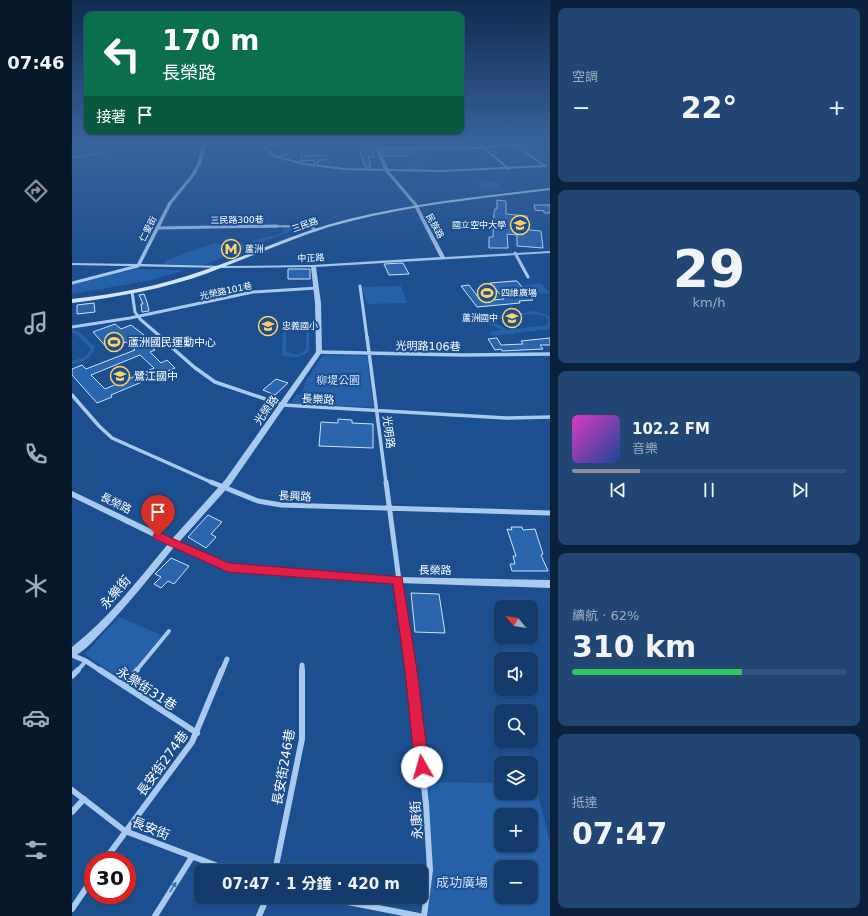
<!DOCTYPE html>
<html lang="zh-TW">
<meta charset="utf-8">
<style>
body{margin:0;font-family:"DejaVu Sans","Noto Sans TC",sans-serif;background:#214673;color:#f1f3f6;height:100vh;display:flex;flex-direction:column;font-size:15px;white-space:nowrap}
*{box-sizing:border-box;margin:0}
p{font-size:13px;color:#9dadc1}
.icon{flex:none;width:22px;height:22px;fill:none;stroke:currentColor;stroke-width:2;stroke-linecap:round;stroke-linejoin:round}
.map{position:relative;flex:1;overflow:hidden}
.sheet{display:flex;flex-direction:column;gap:8px;padding:8px;background:#0b203b;width:318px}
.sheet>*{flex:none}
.banner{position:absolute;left:12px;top:12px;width:380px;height:122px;border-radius:8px;box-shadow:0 1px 3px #0004,0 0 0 1px #33557e;background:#0b6e4f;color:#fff;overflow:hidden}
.needle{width:26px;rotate:300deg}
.tools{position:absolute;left:422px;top:600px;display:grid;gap:8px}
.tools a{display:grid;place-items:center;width:44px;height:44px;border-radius:8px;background:#143b6b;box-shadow:0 1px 3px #0004,0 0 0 1px #33557e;font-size:20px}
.speed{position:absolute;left:12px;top:852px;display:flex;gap:8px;font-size:20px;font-weight:700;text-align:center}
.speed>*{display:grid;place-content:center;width:52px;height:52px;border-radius:50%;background:#143b6b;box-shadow:0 1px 3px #0004,0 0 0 1px #33557e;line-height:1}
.speed .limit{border:6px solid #d22;background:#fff;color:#111}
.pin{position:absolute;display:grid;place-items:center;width:34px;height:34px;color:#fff;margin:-41px -17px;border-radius:50% 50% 50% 0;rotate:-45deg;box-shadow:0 0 4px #0007}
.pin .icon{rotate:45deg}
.me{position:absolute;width:44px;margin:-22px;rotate:353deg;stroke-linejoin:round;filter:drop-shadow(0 0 3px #0008)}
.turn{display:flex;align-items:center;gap:14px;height:84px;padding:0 12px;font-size:18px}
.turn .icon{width:52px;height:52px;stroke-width:2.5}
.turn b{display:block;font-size:28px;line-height:34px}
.then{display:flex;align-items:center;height:38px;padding:0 12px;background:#0003;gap:8px;font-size:15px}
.big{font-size:30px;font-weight:700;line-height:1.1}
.sheet .widget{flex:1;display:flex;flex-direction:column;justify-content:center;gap:6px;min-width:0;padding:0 14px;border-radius:8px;background:#214673}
.sheet .dial{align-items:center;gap:0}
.dial b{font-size:52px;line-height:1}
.song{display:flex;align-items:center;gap:12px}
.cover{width:48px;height:48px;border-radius:6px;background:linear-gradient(135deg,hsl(310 70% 55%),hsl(220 70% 35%))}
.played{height:4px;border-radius:2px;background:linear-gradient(90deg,#8c9099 25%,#33557e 25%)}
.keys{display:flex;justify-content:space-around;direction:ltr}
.heat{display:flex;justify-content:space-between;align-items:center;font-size:22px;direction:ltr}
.charge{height:6px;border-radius:3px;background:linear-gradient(90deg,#34c759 62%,#33557e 0)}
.trip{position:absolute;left:122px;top:864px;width:234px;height:40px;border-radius:8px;background:#143b6b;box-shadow:0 1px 3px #0004,0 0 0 1px #33557e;font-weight:700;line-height:40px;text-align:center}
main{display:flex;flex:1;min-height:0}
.tab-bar{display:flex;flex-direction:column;width:72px;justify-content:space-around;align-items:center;background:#08182b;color:#9dadc1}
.tab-bar .icon{width:28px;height:28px}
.tab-bar .current{color:#8c9099}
.tab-bar b{font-size:18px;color:#f1f3f6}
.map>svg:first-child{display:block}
</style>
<main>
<nav class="tab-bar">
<b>07:46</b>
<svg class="icon current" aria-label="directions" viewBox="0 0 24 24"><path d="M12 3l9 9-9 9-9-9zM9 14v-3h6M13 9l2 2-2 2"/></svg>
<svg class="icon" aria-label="music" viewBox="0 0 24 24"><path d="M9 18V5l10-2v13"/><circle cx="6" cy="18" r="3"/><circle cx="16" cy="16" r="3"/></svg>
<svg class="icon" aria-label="phone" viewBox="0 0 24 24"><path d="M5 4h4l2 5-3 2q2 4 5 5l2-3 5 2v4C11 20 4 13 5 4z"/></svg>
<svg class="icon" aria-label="climate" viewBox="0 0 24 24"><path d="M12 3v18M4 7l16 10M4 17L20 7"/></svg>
<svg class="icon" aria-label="car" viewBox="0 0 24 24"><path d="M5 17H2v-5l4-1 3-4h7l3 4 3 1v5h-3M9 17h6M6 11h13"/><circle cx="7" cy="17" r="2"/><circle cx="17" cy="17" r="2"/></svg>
<svg class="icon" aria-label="filters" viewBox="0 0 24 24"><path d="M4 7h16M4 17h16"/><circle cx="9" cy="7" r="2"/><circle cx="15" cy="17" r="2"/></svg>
</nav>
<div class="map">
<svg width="478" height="916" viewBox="0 0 478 916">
<rect width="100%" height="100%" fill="#1b4f8f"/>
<path fill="#2461a8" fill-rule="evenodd" d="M343,150h3l1,5h6l3,7h-4l1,8h-17l-8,-6 10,-1v-5l-26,-1h25l7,-2z
M405,181l21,1 6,9h-22z
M211,227h19l-99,38 -40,-1 4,-4 47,-17 18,3 51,-13z
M64,269l45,1 1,1 -35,10 -75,13v-10z
M469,283l9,10 -19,2 -8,-10z
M329,286l6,17 -40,1 -5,-17z
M419,287l9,11 -18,2 -8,-11z
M463,311l15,5v13l-58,7 -2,-4 11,-2 -11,-6v-5l5,-3zM463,314l10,2 4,5 -2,4 -39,5 -11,-6 -1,-2 4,-4z
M211,320h3v4l12,-3 11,4v26c-8,7 -15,8 -24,4v1h-3zM219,324h9l6,2v23c-6,7 -14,7 -20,1v-22z
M0,330l6,1 17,16c-4,12 -11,15 -23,17v-3l13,-4 6,-8 -15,-15 -4,-1z
M254,355l41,1 6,51 -78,-3 -4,-2 5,-7 6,-1 4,-13 16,-25z
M47,617l43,18 -38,47 -39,-28z
M352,782l77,1v10h30v-11h4l15,61v73h-126l5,-53zM429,815h30v30h-30zM429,867h30v30h-30z"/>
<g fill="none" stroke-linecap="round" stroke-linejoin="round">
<path stroke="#9cc4f0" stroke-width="1" d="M0,158l85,-16"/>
</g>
<path fill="#2a66ad" stroke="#cfe3fa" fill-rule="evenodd" d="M300,147l2,10h-6l3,10h-6l-6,-19z
M310,150h36l-11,6h-23z
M254,155l1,5h-9l1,3h-5v-3l-13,1v-5z
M425,200l9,1v13l21,2 2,14 12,1 2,17 -26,-2v-11l-10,-1 1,14h-19v-11h4l1,-24 1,-4h2z
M462,205h16v8h-6v-2l-9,-1z
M331,263l6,11 -20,1 -5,-11z
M216,269h22v10h-22z
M442,281h3l16,19 -14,1 1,2 -43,4 -16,-21 8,-1 12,16 23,-2 -14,-16z
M72,294l3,8 2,9 -7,1 -1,-8h2l-4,-9z
M22,303l1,9 -18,2v-9z
M43,324l6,5 10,-4 13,10 -4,2 15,13 -5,2 11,11 6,-3 8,8 -64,27 1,2 -15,6 -25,-28v-6l10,-4 4,4 49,-19 -9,-8 -18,7 -15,-17zM68,355l14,13 -49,21 -14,-14z
M425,338l4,7 22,-1 -2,-3 29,-3v7h-10l3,4 -41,2 -1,-2 -6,1 -7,-11z
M204,379l12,4 -13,12 -12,-5z
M266,419l14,1v3l21,1v24l-54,-2 2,-24 17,1z
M136,515l14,7 -11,12 5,3 -10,11 -18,-11z
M439,527h11l1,3 12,-1 8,25 -2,1 7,16h-36l-2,-7h5l-2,-8h3l-9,-27 5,1z
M99,558l18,8 -15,18 -6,-3 -7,7 -7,-4 7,-7 -6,-3z
M339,593l28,1 6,39 -30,-1z"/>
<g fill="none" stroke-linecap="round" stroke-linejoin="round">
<path stroke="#a9c9ee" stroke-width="4" d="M5,671l9,-10
M64,671l33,-40"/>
<path stroke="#a9c9ee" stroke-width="5.5" d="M0,676l6,-6
M52,686l13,-16"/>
<path stroke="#a9c9ee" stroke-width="2" d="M404,142l33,27
M188,143l14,13 30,8 41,5 95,2 105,-5 -30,-21
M189,145l22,1
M305,148h105l67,-6
M206,157l9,-3
M130,227l106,-1 3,1"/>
<path stroke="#a9c9ee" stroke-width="3" d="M237,226l7,4
M86,228l119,-2
M443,253l13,24
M0,283l66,-17
M288,286l7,52
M60,292l3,20 5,7 22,19
M0,327l58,-9 123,-26 64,-4"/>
<path stroke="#a9c9ee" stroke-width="3.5" d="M88,337l34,30 21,15 68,23 223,13 44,-1
M295,337l19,146
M247,352l144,3 87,-1
M0,395l27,31 13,12 101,45"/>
<path stroke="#a9c9ee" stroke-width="5" d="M139,482l47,19 23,4 269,8
M314,482l25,189
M0,655l14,6 15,10
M230,665v6
M150,671l5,-12"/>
<path stroke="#a9c9ee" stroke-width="6" d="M28,670l97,63
M339,670l15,134 4,66 -6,46
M0,790l53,41 106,40
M0,812l12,-13
M32,861l88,-119 30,-72
M203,871l27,-132v-69
M250,897l97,19
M0,909l21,-31
M83,916l37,-59
M187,916l8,-19"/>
<path fill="#a9c9ee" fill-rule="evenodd" d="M133,142h4l-3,3 -5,19 -6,11 -23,28 -31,61 83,2 89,-1 127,-8 -27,-53 -28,-33 -12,-29h4l12,29 28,33 28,53 105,-6v2l-234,14 5,36 1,49 -91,132 -52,58 50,22 169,13 152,3v8l-152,-5 -170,-13 -54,-23c-24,30 -47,59 -74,87 -8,8 -17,19 -28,23v-10c37,-29 66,-67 96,-103l-96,-47v-6l100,48 53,-59 91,-128 -1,-49 -4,-36 -87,1 -152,-3v-2l65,1 31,-61 23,-28 6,-11 5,-19z"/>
<path fill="#d6e6fa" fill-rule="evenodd" d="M478,188v2c-74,9 -149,16 -221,37 -41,13 -81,31 -121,46 -44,16 -90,24 -136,30v-4c44,-5 88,-13 130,-28 42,-14 82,-33 125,-46 72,-21 148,-28 223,-37z"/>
</g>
<defs><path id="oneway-solid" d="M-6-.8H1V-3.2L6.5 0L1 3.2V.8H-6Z"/></defs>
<use fill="#4674ac" href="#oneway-solid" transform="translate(101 887) rotate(-58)"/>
<linearGradient id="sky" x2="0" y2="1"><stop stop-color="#0f2b4f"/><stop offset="0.53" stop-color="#39639b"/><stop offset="1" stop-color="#39639b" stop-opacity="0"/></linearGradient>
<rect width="478" height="270" fill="url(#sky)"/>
<path fill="#e11d48" stroke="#92132f" d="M86,532l71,31 173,14 15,93 12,97 -2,5 -5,2 -5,-2 -2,-5 -10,-97 -12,-86 -165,-12 -73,-33 -2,-3 2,-3z"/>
<defs>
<g id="university-ring" transform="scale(1)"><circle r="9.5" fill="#1b4f8f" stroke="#ffd166" stroke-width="1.5"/><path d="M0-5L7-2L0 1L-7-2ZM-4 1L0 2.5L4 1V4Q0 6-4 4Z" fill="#ffd166"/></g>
<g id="metro-ring" transform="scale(1)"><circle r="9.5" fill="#1b4f8f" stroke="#ffd166" stroke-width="1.5"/><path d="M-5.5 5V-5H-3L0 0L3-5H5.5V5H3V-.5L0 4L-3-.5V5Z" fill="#ffd166"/></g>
<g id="stadium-ring" transform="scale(1)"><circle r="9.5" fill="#1b4f8f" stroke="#ffd166" stroke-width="1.5"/><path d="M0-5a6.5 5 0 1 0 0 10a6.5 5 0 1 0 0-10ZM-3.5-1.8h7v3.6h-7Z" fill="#ffd166"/></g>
<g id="school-ring" transform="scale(1)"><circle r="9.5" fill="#1b4f8f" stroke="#ffd166" stroke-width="1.5"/><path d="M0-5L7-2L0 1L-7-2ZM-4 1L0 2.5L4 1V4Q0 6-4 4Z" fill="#ffd166"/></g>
</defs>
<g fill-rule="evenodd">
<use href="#university-ring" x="448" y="225"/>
<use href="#metro-ring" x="159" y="249"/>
<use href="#stadium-ring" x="415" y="293"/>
<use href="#school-ring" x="440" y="318"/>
<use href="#school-ring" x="196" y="326"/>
<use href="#stadium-ring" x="42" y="342"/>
<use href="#school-ring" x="48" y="376"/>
</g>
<g text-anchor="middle" stroke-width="4" stroke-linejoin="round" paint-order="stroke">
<g font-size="9" fill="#fff" stroke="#1b4f8f">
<text transform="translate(165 220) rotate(-1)" y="3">三民路300巷</text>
<text transform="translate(233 225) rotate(-20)" y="3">三民路</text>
<text transform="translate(363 226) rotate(61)" y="3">民族路</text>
<text transform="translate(76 229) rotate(-63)" y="3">仁愛街</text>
<text transform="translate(239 258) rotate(-2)" y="3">中正路</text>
<text transform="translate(154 291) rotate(-12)" y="3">光榮路101巷</text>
</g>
<g font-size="9" fill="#fff" stroke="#1b4f8f" text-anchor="start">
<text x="434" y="228" text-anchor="end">國立空中大學</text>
<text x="173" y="252">蘆洲</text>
<text x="429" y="296">四維廣場</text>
<text x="426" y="321" text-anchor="end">蘆洲國中</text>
<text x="210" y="329">忠義國小</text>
</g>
<g font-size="11" fill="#fff" stroke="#1b4f8f" text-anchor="start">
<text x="56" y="346">蘆洲國民運動中心</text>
<text x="62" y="380">鷺江國中</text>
</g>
<g font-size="11" fill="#fff" stroke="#1b4f8f">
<text transform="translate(356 346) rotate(1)" y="4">光明路106巷</text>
<text transform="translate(246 399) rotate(3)" y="4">長樂路</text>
<text transform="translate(194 410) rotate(-55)" y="4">光榮路</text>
<text transform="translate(317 432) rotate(83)" y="4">光明路</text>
<text transform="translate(223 496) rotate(3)" y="4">長興路</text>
<text transform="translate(44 503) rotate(26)" y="4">長榮路</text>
<text transform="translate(363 570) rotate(1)" y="4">長榮路</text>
</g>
<g font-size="11" fill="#cfe3fa" stroke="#1b4f8f">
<text x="266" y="384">柳堤公園</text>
</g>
<g font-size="13" fill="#fff" stroke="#1b4f8f">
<text transform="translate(43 592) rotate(-49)" y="5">永樂街</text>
<text transform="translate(75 688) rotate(33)" y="5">永樂街31巷</text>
<text transform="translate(90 763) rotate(-54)" y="5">長安街274巷</text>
<text transform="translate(211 767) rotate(-80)" y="5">長安街246巷</text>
<text transform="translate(344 820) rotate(-94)" y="5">永康街</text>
<text transform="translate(79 828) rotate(22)" y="5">長安街</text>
</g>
<g font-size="13" fill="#cfe3fa" stroke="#1b4f8f">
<text x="390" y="887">成功廣場</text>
</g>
</g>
</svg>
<div class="tools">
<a><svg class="needle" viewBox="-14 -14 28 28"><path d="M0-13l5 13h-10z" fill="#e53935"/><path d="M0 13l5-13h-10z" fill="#9dadc1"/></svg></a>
<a><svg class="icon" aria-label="sound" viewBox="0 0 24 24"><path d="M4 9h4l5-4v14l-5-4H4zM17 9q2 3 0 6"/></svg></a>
<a><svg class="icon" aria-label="search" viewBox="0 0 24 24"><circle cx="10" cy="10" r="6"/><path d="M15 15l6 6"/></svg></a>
<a><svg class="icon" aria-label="layers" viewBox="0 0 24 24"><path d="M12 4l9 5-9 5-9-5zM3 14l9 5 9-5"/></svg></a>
<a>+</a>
<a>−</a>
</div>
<div class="speed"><div class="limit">30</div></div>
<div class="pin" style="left:86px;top:536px;background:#d93025"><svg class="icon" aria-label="arrive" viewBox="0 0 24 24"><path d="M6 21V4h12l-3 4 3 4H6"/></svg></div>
<svg class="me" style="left:350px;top:767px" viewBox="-20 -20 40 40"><circle r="19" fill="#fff"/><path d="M0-13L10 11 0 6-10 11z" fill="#e11d48"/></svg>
<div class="trip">07:47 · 1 分鐘 · 420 m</div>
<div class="banner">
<div class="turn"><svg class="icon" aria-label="left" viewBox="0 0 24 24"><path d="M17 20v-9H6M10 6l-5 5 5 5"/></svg><div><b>170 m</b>長榮路</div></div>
<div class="then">接著<svg class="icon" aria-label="arrive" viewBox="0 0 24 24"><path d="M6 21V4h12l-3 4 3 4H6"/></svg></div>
</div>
</div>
<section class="sheet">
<div class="widget"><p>空調</p>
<div class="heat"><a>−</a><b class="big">22°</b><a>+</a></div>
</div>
<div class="widget dial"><b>29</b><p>km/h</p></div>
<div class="widget">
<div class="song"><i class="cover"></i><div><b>102.2 FM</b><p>音樂</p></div></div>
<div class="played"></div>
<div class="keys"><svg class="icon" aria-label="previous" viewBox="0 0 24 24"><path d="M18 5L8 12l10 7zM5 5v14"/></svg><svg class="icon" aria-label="pause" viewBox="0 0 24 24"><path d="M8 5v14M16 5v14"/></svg><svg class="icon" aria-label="next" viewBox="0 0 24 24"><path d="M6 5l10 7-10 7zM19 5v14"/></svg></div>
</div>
<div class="widget"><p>續航 · 62%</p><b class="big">310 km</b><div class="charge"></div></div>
<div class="widget"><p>抵達</p><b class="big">07:47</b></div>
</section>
</main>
